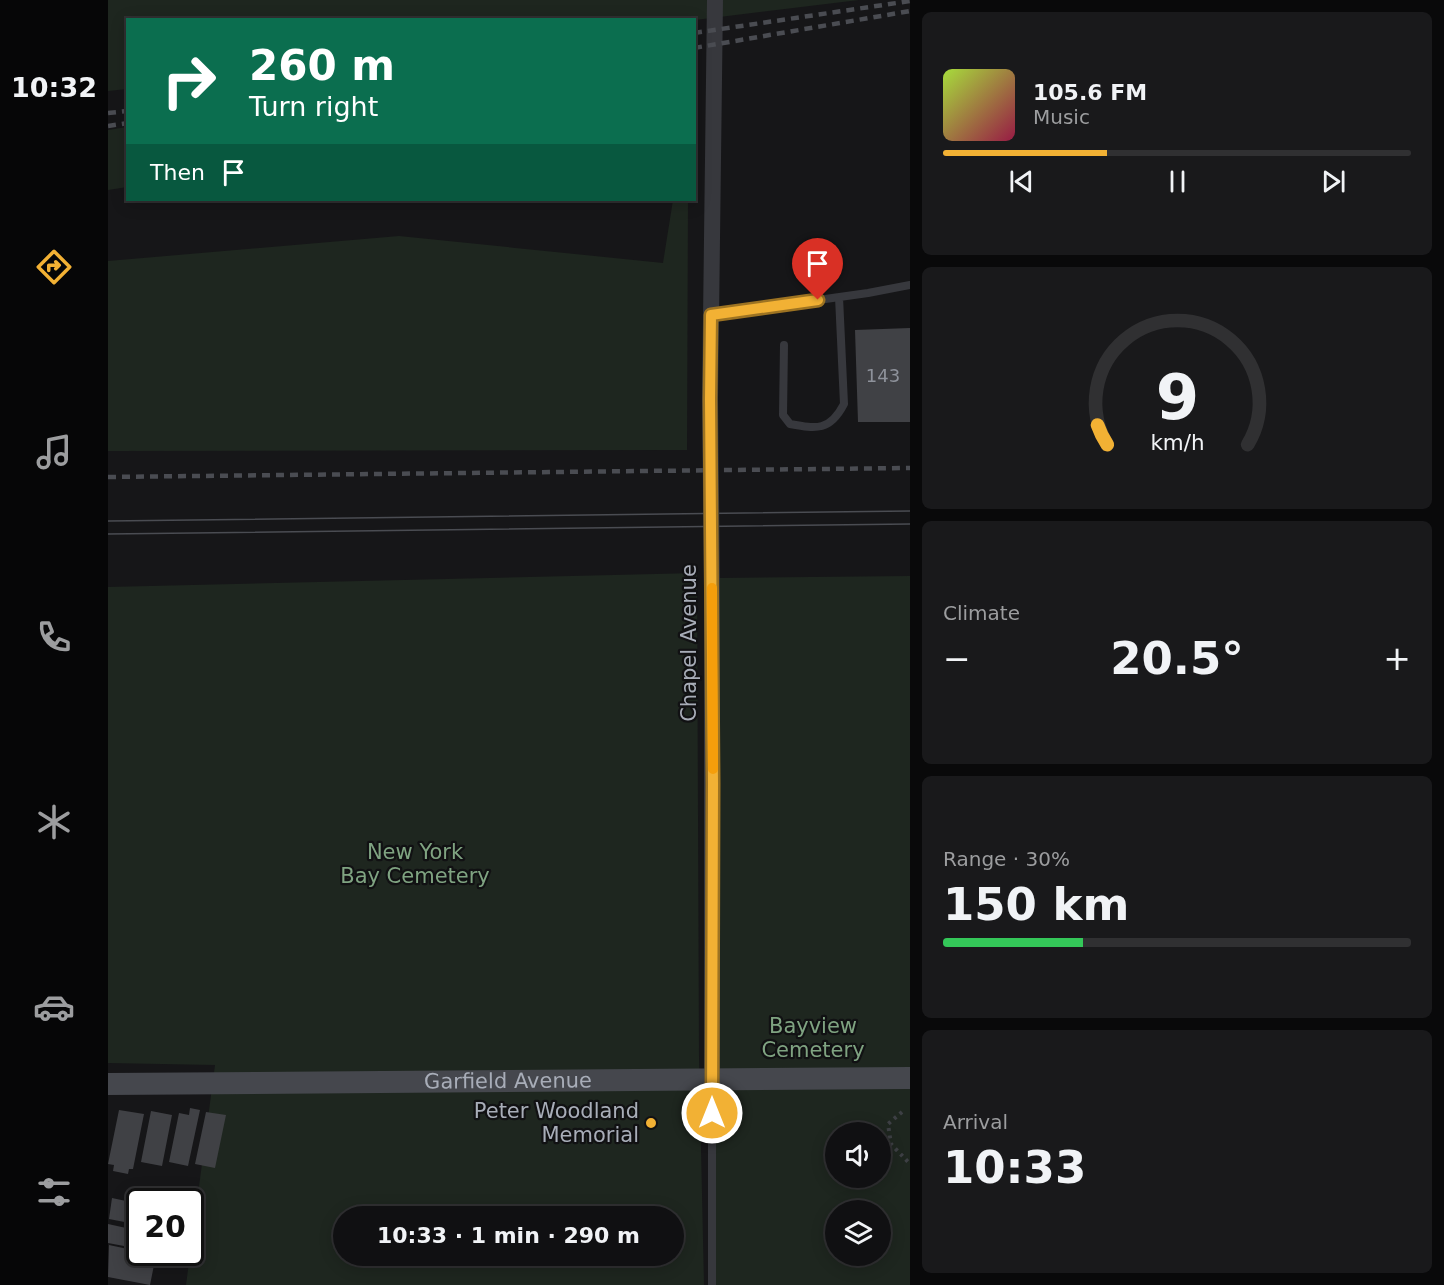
<!DOCTYPE html>
<meta charset="utf-8">
<style>
body{margin:0;font-family:"DejaVu Sans",sans-serif;background:#19191b;color:#f1f3f6;height:100vh;display:flex;flex-direction:column;font-size:22px;white-space:nowrap}
*{box-sizing:border-box;margin:0}
p{font-size:20px;color:#9c9d9f}
.icon{flex:none;width:33px;height:33px;fill:none;stroke:currentColor;stroke-width:2;stroke-linecap:round;stroke-linejoin:round}
.map{position:relative;flex:1;overflow:hidden}
.sheet{display:flex;flex-direction:column;gap:12px;padding:12px;background:#09090a;width:534px}
.sheet>*{flex:none}
.hud{position:absolute;left:18px;top:18px;width:570px;height:183px;border-radius:0px;box-shadow:0 3px 15px #0003,0 0 0 2px #303032;background:#0b6e4f;color:#fff;overflow:hidden}
.tools{position:absolute;left:717px;top:1122px;display:grid;gap:12px}
.tools a{display:grid;place-items:center;width:66px;height:66px;border-radius:50%;background:#101012;box-shadow:0 3px 15px #0003,0 0 0 2px #303032;font-size:30px}
.speed{position:absolute;left:18px;top:1188px;display:flex;gap:12px;font-size:30px;font-weight:700;text-align:center}
.speed>*{display:grid;place-content:center;width:78px;height:78px;border-radius:50%;background:#101012;box-shadow:0 3px 15px #0003,0 0 0 2px #303032;line-height:1}
.speed .limit{border:3px solid #111;border-radius:9px;background:#fff;color:#111}
.pin{position:absolute;display:grid;place-items:center;width:51px;height:51px;color:#fff;margin:-62px -26px;border-radius:50% 50% 50% 0;rotate:-45deg;box-shadow:0 0 6px #0007}
.pin .icon{rotate:45deg}
.me{position:absolute;width:66px;margin:-33px;rotate:0deg;stroke-linejoin:round;filter:drop-shadow(0 0 4px #0008)}
.turn{display:flex;align-items:center;gap:21px;height:126px;padding:0 24px;font-size:27px}
.turn .icon{width:78px;height:78px;stroke-width:2.5}
.turn b{display:block;font-size:42px;line-height:51px}
.then{display:flex;align-items:center;height:57px;padding:0 24px;background:#0003;gap:12px;font-size:22px}
.big{font-size:45px;font-weight:700;line-height:1.1}
.sheet .widget{flex:1;display:flex;flex-direction:column;justify-content:center;gap:9px;min-width:0;padding:0 21px;border-radius:9px;background:#19191b}
.sheet .dial{align-items:center;gap:0}
.dial svg{height:156px;overflow:visible;fill:none;stroke:#303032;stroke-width:7;stroke-linecap:round;text-anchor:middle}
.dial text{fill:#f1f3f6;stroke:none}
.song{display:flex;align-items:center;gap:18px}
.cover{width:72px;height:72px;border-radius:9px;background:linear-gradient(135deg,hsl(80 70% 55%),hsl(340 70% 35%))}
.played{height:6px;border-radius:3px;background:linear-gradient(90deg,#f2b134 35%,#303032 35%)}
.keys{display:flex;justify-content:space-around;direction:ltr}
.heat{display:flex;justify-content:space-between;align-items:center;font-size:33px;direction:ltr}
.charge{height:9px;border-radius:4px;background:linear-gradient(90deg,#34c759 30%,#303032 0)}
.trip{position:absolute;left:225px;top:1206px;width:351px;height:60px;border-radius:30px;background:#101012;box-shadow:0 3px 15px #0003,0 0 0 2px #303032;font-weight:700;line-height:60px;text-align:center}
main{display:flex;flex:1;min-height:0}
.tabs{display:flex;flex-direction:column;width:108px;justify-content:space-around;align-items:center;background:#060607;color:#9c9d9f}
.tabs .icon{width:42px;height:42px}
.tabs .selected{color:#f2b134}
.tabs b{font-size:27px;color:#f1f3f6}
.map>svg:first-child{display:block}
</style>
<main>
<nav class="tabs">
<b>10:32</b>
<svg class="icon selected" aria-label="directions" viewBox="0 0 24 24"><path d="M12 3l9 9-9 9-9-9zM9 14v-3h6M13 9l2 2-2 2"/></svg>
<svg class="icon" aria-label="music" viewBox="0 0 24 24"><path d="M9 18V5l10-2v13"/><circle cx="6" cy="18" r="3"/><circle cx="16" cy="16" r="3"/></svg>
<svg class="icon" aria-label="phone" viewBox="0 0 24 24"><path d="M5 4h4l2 5-3 2q2 4 5 5l2-3 5 2v4C11 20 4 13 5 4z"/></svg>
<svg class="icon" aria-label="climate" viewBox="0 0 24 24"><path d="M12 3v18M4 7l16 10M4 17L20 7"/></svg>
<svg class="icon" aria-label="car" viewBox="0 0 24 24"><path d="M5 17H2v-5l4-1 3-4h7l3 4 3 1v5h-3M9 17h6M6 11h13"/><circle cx="7" cy="17" r="2"/><circle cx="17" cy="17" r="2"/></svg>
<svg class="icon" aria-label="filters" viewBox="0 0 24 24"><path d="M4 7h16M4 17h16"/><circle cx="9" cy="7" r="2"/><circle cx="15" cy="17" r="2"/></svg>
</nav>
<div class="map">
<svg width="802" height="1285" viewBox="0 0 802 1285">
<rect width="100%" height="100%" fill="#161618"/>
<path fill="#1e261f" fill-rule="evenodd" d="M0,0h751l-164,20h-567l-1,69 -19,2z
M19,127v60l-19,3v-60z
M565,200h15l-1,250 -579,1v-190l291,-25 264,27z
M589,573l2,483 5,229h-518l29,-220 -107,-2v-476zM236,1216h330v40h-330z
M802,576v709h-195l4,-707zM728,1132h44v46h-44zM728,1210h44v46h-44z"/>
<path fill="#404145" d="M802,328v94h-52l-3,-92z
M82,1108l10,2 -12,56 -19,-4 10,-49 10,2z
M11,1110l25,4 -11,55h-4l-1,5 -15,-3 1,-6 -6,-1z
M43,1111l21,4 -10,51 -21,-4z
M98,1112l20,3 -11,53 -20,-4z
M4,1198l28,6v21l-31,-6z
M0,1224l32,7v18l-32,-6z
M1,1245l47,10 -6,30 -42,-8z"/>
<g fill="none" stroke-linecap="round" stroke-linejoin="round">
<path stroke="#3d3f44" stroke-width="4" stroke-dasharray="3 4.5" stroke-linecap="butt" d="M794,1112l-14,12 3,20 19,20"/>
<path stroke="#37383d" stroke-width="8" d="M603,315l157,-22 42,-8
M676,345l-1,70 7,9c27,5 40,7 54,-20l-5,-107
M604,1285v-204"/>
<path stroke="#37383d" stroke-width="16" d="M602,399l5,-399
M604,588v491"/>
<path stroke="#45474d" stroke-width="22" id="s1" d="M0,1084l802,-6"/>
<path stroke="#4a4c52" stroke-width="1.5" d="M0,521l802,-10
M0,534l802,-10"/>
<path stroke="#4a4c52" stroke-width="4.5" stroke-dasharray="8 6" stroke-linecap="butt" d="M586,33l216,-32
M586,48l216,-37
M0,113l20,-2
M0,126l20,-3
M0,477l802,-9"/>
<path stroke="#37383d" stroke-width="16" d="M602,399l2,189"/>
</g>
<g fill="none" stroke-linecap="round" stroke-linejoin="round">
<g stroke="#9d7322" stroke-width="15">
<path id="route" d="M604,1113l1,-330 -3,-384 1,-84 107,-15"/>
</g>
<use href="#route" stroke="#f2b134" stroke-width="10"/>
<path stroke="#f59e0b" stroke-width="10" d="M604,588l1,181"/>
</g>
<circle fill="#f2b134" stroke="#111113" stroke-width="2" cx="543" cy="1123" r="6"/>
<g text-anchor="middle" stroke-width="4.5" stroke-linejoin="round" paint-order="stroke">
<g font-size="18" fill="#8e929b">
<text x="775" y="382">143</text>
</g>
<g font-size="21" fill="#a8adb8" stroke="#111113">
<text transform="translate(581 643) rotate(-90)" y="7">Chapel Avenue</text>
<text dy="7" stroke="none"><textPath href="#s1" startOffset="400">Garfield Avenue</textPath></text>
</g>
<g font-size="21" fill="#7fa381" stroke="#111113">
<text x="307" y="859">New York<tspan x="307" dy="24">Bay Cemetery</tspan></text>
<text x="705" y="1033">Bayview<tspan x="705" dy="24">Cemetery</tspan></text>
</g>
<g font-size="21" fill="#a8adb8" stroke="#111113" text-anchor="end">
<text x="531" y="1118">Peter Woodland<tspan x="531" dy="24">Memorial</tspan></text>
</g>
</g>
</svg>
<div class="tools">
<a><svg class="icon" aria-label="sound" viewBox="0 0 24 24"><path d="M4 9h4l5-4v14l-5-4H4zM17 9q2 3 0 6"/></svg></a>
<a><svg class="icon" aria-label="layers" viewBox="0 0 24 24"><path d="M12 4l9 5-9 5-9-5zM3 14l9 5 9-5"/></svg></a>
</div>
<div class="speed"><div class="limit">20</div></div>
<div class="pin" style="left:710px;top:300px;background:#d93025"><svg class="icon" aria-label="arrive" viewBox="0 0 24 24"><path d="M6 21V4h12l-3 4 3 4H6"/></svg></div>
<svg class="me" style="left:604px;top:1113px" viewBox="-20 -20 40 40"><circle r="17" fill="#f2b134" stroke="#fff" stroke-width="3"/><path d="M0-11L8 9 0 5-8 9z" fill="#fff"/></svg>
<div class="trip">10:33 · 1 min · 290 m</div>
<div class="hud">
<div class="turn"><svg class="icon" aria-label="right" viewBox="0 0 24 24"><path d="M7 20v-9h11M14 6l5 5-5 5"/></svg><div><b>260 m</b>Turn right</div></div>
<div class="then">Then<svg class="icon" aria-label="arrive" viewBox="0 0 24 24"><path d="M6 21V4h12l-3 4 3 4H6"/></svg></div>
</div>
</div>
<section class="sheet">
<div class="widget">
<div class="song"><i class="cover"></i><div><b>105.6 FM</b><p>Music</p></div></div>
<div class="played"></div>
<div class="keys"><svg class="icon" aria-label="previous" viewBox="0 0 24 24"><path d="M18 5L8 12l10 7zM5 5v14"/></svg><svg class="icon" aria-label="pause" viewBox="0 0 24 24"><path d="M8 5v14M16 5v14"/></svg><svg class="icon" aria-label="next" viewBox="0 0 24 24"><path d="M6 5l10 7-10 7zM19 5v14"/></svg></div>
</div>
<div class="widget dial"><svg viewBox="0 0 100 80">
<path d="M14 69A42 42 0 1 1 86 69"/>
<path d="M14 69A42 42 0 0 1 9 59" stroke="#f2b134"/>
<text x="50" y="56" font-size="32" font-weight="700">9</text>
<text x="50" y="72" font-size="11">km/h</text>
</svg></div>
<div class="widget"><p>Climate</p>
<div class="heat"><a>−</a><b class="big">20.5°</b><a>+</a></div>
</div>
<div class="widget"><p>Range · 30%</p><b class="big">150 km</b><div class="charge"></div></div>
<div class="widget"><p>Arrival</p><b class="big">10:33</b></div>
</section>
</main>
